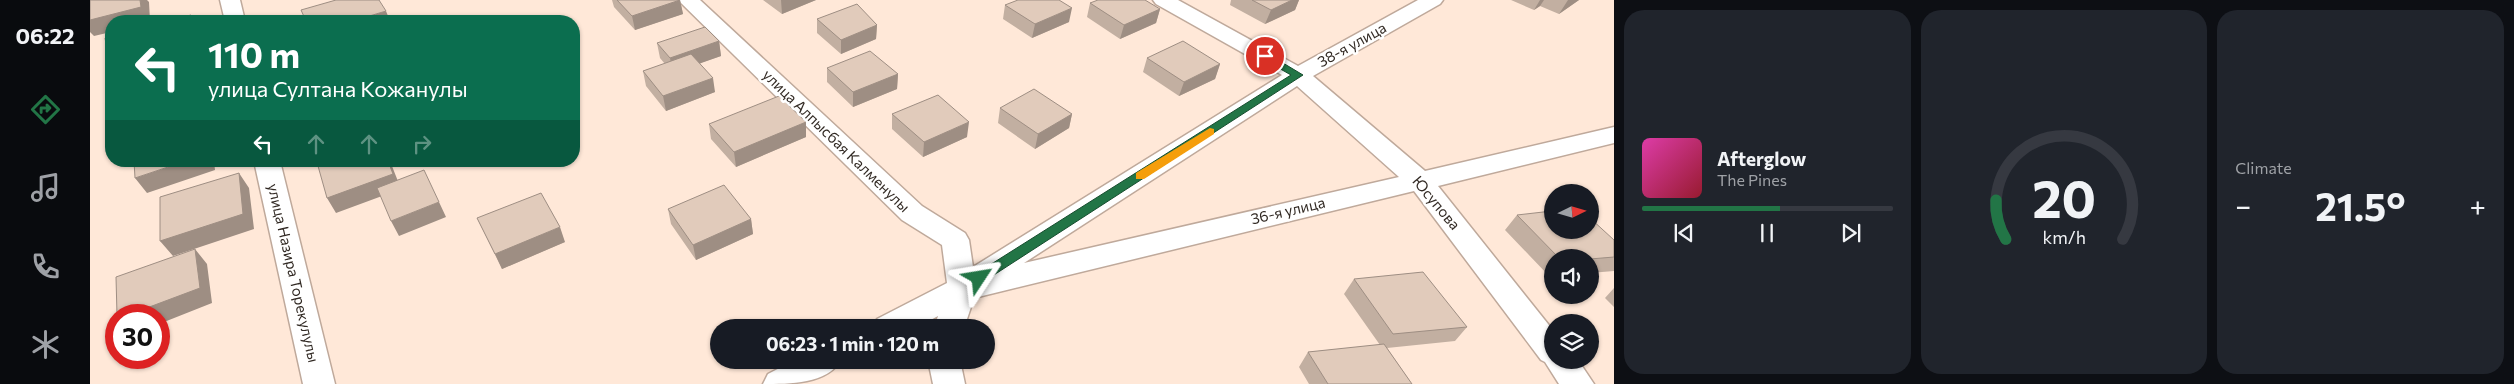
<!DOCTYPE html>
<meta charset="utf-8">
<style>
body{margin:0;font-family:Commissioner,sans-serif;background:#20242c;color:#f1f3f6;height:100vh;display:flex;flex-direction:column;font-size:19px;white-space:nowrap}
*{box-sizing:border-box;margin:0}
p{font-size:16px;color:#9ea1a6}
.icon{flex:none;width:28px;height:28px;fill:none;stroke:currentColor;stroke-width:2;stroke-linecap:round;stroke-linejoin:round}
.map{position:relative;flex:1;overflow:hidden}
.sheet{display:flex;flex-direction:column;gap:10px;padding:10px;background:#0d0f14;width:900px}
.sheet>*{flex:none}
.hud{position:absolute;left:15px;top:15px;width:475px;height:152px;border-radius:20px;box-shadow:0 1px 4px #0004;background:#0b6e4f;color:#fff;overflow:hidden}
.needle{width:32px;rotate:85deg}
.controls{position:absolute;left:1454px;top:184px;display:grid;gap:10px}
.controls a{display:grid;place-items:center;width:55px;height:55px;border-radius:50%;background:#171b24;box-shadow:0 1px 4px #0004;font-size:25px}
.speed{position:absolute;left:15px;top:304px;display:flex;gap:10px;font-size:25px;font-weight:700;text-align:center}
.speed>*{display:grid;place-content:center;width:65px;height:65px;border-radius:50%;background:#171b24;box-shadow:0 1px 4px #0004;line-height:1}
.speed .limit{border:8px solid #d22;background:#fff;color:#111}
.pin{position:absolute;display:grid;place-items:center;width:42px;height:42px;color:#fff;margin:-21px;border:2px solid #fff;border-radius:50%;box-shadow:0 1px 5px #0007}
.me{position:absolute;width:55px;margin:-28px;rotate:57deg;stroke-linejoin:round;filter:drop-shadow(0 0 4px #0008)}
.turn{display:flex;align-items:center;gap:18px;height:105px;padding:0 20px;font-size:22px}
.turn .icon{width:65px;height:65px;stroke-width:2.5}
.turn b{display:block;font-size:35px;line-height:42px}
.lanes{display:flex;align-items:center;height:48px;padding:0 20px;background:#0003;justify-content:center;gap:25px;direction:ltr}
.lanes .off{opacity:.35}
.big{font-size:38px;font-weight:700;line-height:1.1}
.sheet .tile{flex:1;display:flex;flex-direction:column;justify-content:center;gap:8px;min-width:0;padding:0 18px;border-radius:20px;background:#20242c}
.sheet .dial{align-items:center;gap:0}
.dial svg{height:130px;overflow:visible;fill:none;stroke:#363941;stroke-width:7;stroke-linecap:round;text-anchor:middle}
.dial text{fill:#f1f3f6;stroke:none}
.song{display:flex;align-items:center;gap:15px}
.cover{width:60px;height:60px;border-radius:8px;background:linear-gradient(135deg,hsl(320 70% 55%),hsl(350 70% 35%))}
.played{height:5px;border-radius:2px;background:linear-gradient(90deg,#227546 55%,#363941 55%)}
.keys{display:flex;justify-content:space-around;direction:ltr}
.heat{display:flex;justify-content:space-between;align-items:center;font-size:28px;direction:ltr}
.sheet .tiles{flex:1;display:grid;gap:10px;grid-template-columns:repeat(3,1fr)}
.trip{position:absolute;left:620px;top:319px;width:285px;height:50px;border-radius:25px;background:#171b24;box-shadow:0 1px 4px #0004;font-weight:700;line-height:50px;text-align:center}
main{display:flex;flex:1;min-height:0}
.menu{display:flex;flex-direction:column;width:90px;justify-content:space-around;align-items:center;background:#090b0e;color:#9ea1a6}
.menu .icon{width:35px;height:35px}
.menu .on{color:#227546}
.menu b{font-size:22px;color:#f1f3f6}
.map>svg:first-child{display:block}
</style>
<main>
<nav class="menu">
<b>06:22</b>
<svg class="icon on" aria-label="directions" viewBox="0 0 24 24"><path d="M12 3l9 9-9 9-9-9zM9 14v-3h6M13 9l2 2-2 2"/></svg>
<svg class="icon" aria-label="music" viewBox="0 0 24 24"><path d="M9 18V5l10-2v13"/><circle cx="6" cy="18" r="3"/><circle cx="16" cy="16" r="3"/></svg>
<svg class="icon" aria-label="phone" viewBox="0 0 24 24"><path d="M5 4h4l2 5-3 2q2 4 5 5l2-3 5 2v4C11 20 4 13 5 4z"/></svg>
<svg class="icon" aria-label="climate" viewBox="0 0 24 24"><path d="M12 3v18M4 7l16 10M4 17L20 7"/></svg>
</nav>
<div class="map">
<svg width="1524" height="384" viewBox="0 0 1524 384">
<rect width="100%" height="100%" fill="#ffe8d8"/>
<g fill="none" stroke-linecap="round" stroke-linejoin="round">
<g stroke="#bfa99b" stroke-width="3">
<path id="street" d="M130,0h20l5,21h-20z
M588,0h22l222,206 43,27 4,7 4,27 309,-192 -126,-71 -3,-4h25l120,66 120,-66h25l-3,4 -127,72 112,95 189,-44v16l-176,43 114,143v31h26l16,24h-35l-14,-22 -4,-2 -127,-169 -440,107 -10,30h-30l4,-12 -22,12h-43l4,-9 70,-36 -5,-38 -40,-25zM1207,86l102,91 -375,86z
M164,161h26l55,223h-32z
M705,360h46c-14,24 -51,24 -78,24l5,-10z
M838,360h32l5,24h-32z"/>
</g>
<use href="#street" fill="#fff" fill-rule="evenodd"/>
</g>
<path fill="#c2afa1" d="M522,0h68l3,14 -48,16 -21,-23z
M673,0h53l-34,14z
M1141,0h68l-4,10 -30,14 -35,-19z
M1421,0h68l-20,14 -19,-8 -6,4z
M1000,3l70,6 -4,14 -36,16 -33,-22z
M915,5l64,17 -37,16 -29,-19z
M727,19l60,6 -1,14 -35,15 -24,-21z
M629,41l2,15 -21,7 15,29 -49,19 -20,-25 -3,-15 22,-7 -5,-6 -3,-15z
M1057,58l73,6 -5,15 -36,17 -36,-24z
M737,68l71,6 -1,15 -44,18 -26,-25z
M910,108l72,6 -3,14 -34,21 -37,-26z
M802,114l75,23 -44,20 -31,-28z
M716,122v15l-70,30 -25,-28 -2,-15z
M578,209l83,10 2,15 -57,26 -25,-36z
M1427,215l97,25v31l-24,2v-15h-38v18l-2,1 -45,-47z
M387,218l88,24 -63,27z
M1264,279l113,48 -12,14 -68,7 25,36h-103l-10,-17 9,-15 72,-7 -36,-51z
M1524,288v19l-9,-9z"/>
<path fill="#9e8e83" d="M50,0h7l2,2 1,19h-39v11l-17,4 -4,-4v-12z
M590,0l3,14 -48,16 -3,-14z
M691,0h35l-34,14z
M1202,0h7l-4,10 -30,14 6,-14z
M1450,0h4l-4,6 -6,4z
M1478,0h11l-20,14z
M982,8l-3,14 -37,16 3,-14z
M1070,9l-4,14 -36,16 4,-14z
M296,11l4,10h-37z
M787,25l-1,14 -35,15v-14z
M629,41l2,15 -48,17 -3,-15z
M1130,64l-5,15 -36,17 5,-14z
M808,74l-1,15 -44,18v-15z
M623,78l2,14 -49,19 -3,-15z
M982,114l-3,14 -34,21 3,-15z
M716,122v15l-70,30 -2,-15z
M879,122l-2,15 -44,20 1,-15z
M96,161h28l1,9 -68,23 -12,-15z
M298,161h2l11,28 -65,24 -9,-15z
M149,173l10,15 5,41 -81,27 -13,-15z
M349,202l7,15 -47,19 -8,-15z
M661,219l2,15 -57,26 -3,-15z
M470,227l5,15 -63,27 -7,-15z
M105,249l12,15 5,39 -53,21v-9h-31z"/>
<path fill="#e1cbbb" stroke="#9e8e83" d="M0,0h50l1,7 -51,13z
M246,0h43l7,11 -33,10h-47l-5,-11z
M527,0h63l-48,16z
M928,0h41l13,8 -37,16 -30,-19z
M1008,0h47l15,9 -36,16 -34,-22z
M1162,0h40l-21,10z
M767,4l20,21 -36,15 -24,-21z
M101,15l2,6h-26z
M615,27l14,14 -49,17 -13,-15z
M21,37v24l-2,1 -4,-24z
M1093,41l37,23 -36,18 -37,-24z
M780,51l28,23 -45,18 -26,-24z
M601,54l22,24 -50,18 -20,-25z
M944,89l38,25 -34,20 -38,-26z
M848,95l31,27 -45,20 -32,-28z
M689,96l27,26 -72,30 -25,-28z
M44,161h52l-51,17z
M240,161h58l5,13 -66,24 -9,-32z
M334,170l15,32 -48,19 -14,-33z
M149,173l4,41 -83,27v-44z
M634,185l27,34 -58,26 -25,-36z
M451,193l19,34 -65,27 -18,-36z
M1462,211v19h38v-12l24,22v17l-24,2v-1h-31l-42,-43z
M105,249l5,39 -72,27h-11l-1,-38z
M1333,272l44,55 -74,7 -39,-55z
M1294,344l28,40h-84l-20,-32z"/>
<path fill="#227546" stroke="#164c2e" d="M1171,54h7l35,21 -320,207h-9l-2,-4 2,-3 317,-200 -30,-17z"/>
<path fill="#f59e0b" d="M1120,128l4,1v5l-70,45h-8v-6z"/>
<g text-anchor="middle" stroke-width="5" stroke-linejoin="round" paint-order="stroke">
<g font-size="15" fill="#322a24" stroke="#fff">
<text transform="translate(1262 45) rotate(-29)" y="5">38-я улица</text>
<text transform="translate(746 141) rotate(44)" y="5">улица Алпысбая Калменулы</text>
<text transform="translate(1346 203) rotate(50)" y="5">Юсупова</text>
<text transform="translate(1198 211) rotate(-13)" y="5">36-я улица</text>
<text transform="translate(203 273) rotate(77)" y="5">улица Назира Торекулулы</text>
</g>
</g>
</svg>
<div class="controls">
<a><svg class="needle" viewBox="-14 -14 28 28"><path d="M0-13l5 13h-10z" fill="#e53935"/><path d="M0 13l5-13h-10z" fill="#9ea1a6"/></svg></a>
<a><svg class="icon" aria-label="sound" viewBox="0 0 24 24"><path d="M4 9h4l5-4v14l-5-4H4zM17 9q2 3 0 6"/></svg></a>
<a><svg class="icon" aria-label="layers" viewBox="0 0 24 24"><path d="M12 4l9 5-9 5-9-5zM3 14l9 5 9-5"/></svg></a>
</div>
<div class="speed"><div class="limit">30</div></div>
<div class="pin" style="left:1175px;top:56px;background:#d93025"><svg class="icon" aria-label="arrive" viewBox="0 0 24 24"><path d="M6 21V4h12l-3 4 3 4H6"/></svg></div>
<svg class="me" style="left:889px;top:278px" viewBox="-20 -20 40 40"><path d="M0-17L14 15 0 8-14 15z" fill="#227546" stroke="#fff" stroke-width="4"/></svg>
<div class="trip">06:23 · 1 min · 120 m</div>
<div class="hud">
<div class="turn"><svg class="icon" aria-label="left" viewBox="0 0 24 24"><path d="M17 20v-9H6M10 6l-5 5 5 5"/></svg><div><b>110 m</b>улица Султана Кожанулы</div></div>
<div class="lanes"><svg class="icon" aria-label="left" viewBox="0 0 24 24"><path d="M17 20v-9H6M10 6l-5 5 5 5"/></svg><svg class="icon off" aria-label="ahead" viewBox="0 0 24 24"><path d="M12 20V5M6 11l6-6 6 6"/></svg><svg class="icon off" aria-label="ahead" viewBox="0 0 24 24"><path d="M12 20V5M6 11l6-6 6 6"/></svg><svg class="icon off" aria-label="right" viewBox="0 0 24 24"><path d="M7 20v-9h11M14 6l5 5-5 5"/></svg></div>
</div>
</div>
<section class="sheet">
<div class="tiles">
<div class="tile">
<div class="song"><i class="cover"></i><div><b>Afterglow</b><p>The Pines</p></div></div>
<div class="played"></div>
<div class="keys"><svg class="icon" aria-label="previous" viewBox="0 0 24 24"><path d="M18 5L8 12l10 7zM5 5v14"/></svg><svg class="icon" aria-label="pause" viewBox="0 0 24 24"><path d="M8 5v14M16 5v14"/></svg><svg class="icon" aria-label="next" viewBox="0 0 24 24"><path d="M6 5l10 7-10 7zM19 5v14"/></svg></div>
</div>
<div class="tile dial"><svg viewBox="0 0 100 80">
<path d="M14 69A42 42 0 1 1 86 69"/>
<path d="M14 69A42 42 0 0 1 8 45" stroke="#227546"/>
<text x="50" y="56" font-size="32" font-weight="700">20</text>
<text x="50" y="72" font-size="11">km/h</text>
</svg></div>
<div class="tile"><p>Climate</p>
<div class="heat"><a>−</a><b class="big">21.5°</b><a>+</a></div>
</div>
</div>
</section>
</main>
